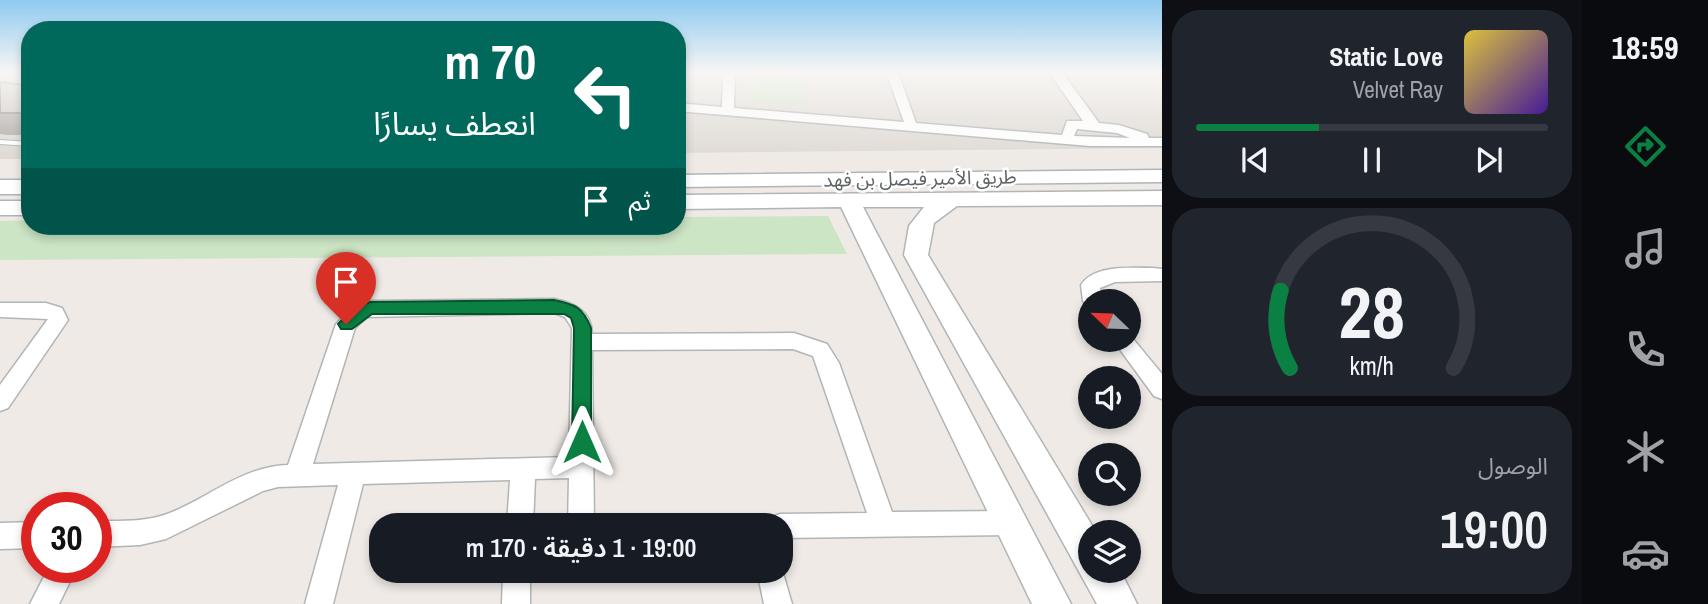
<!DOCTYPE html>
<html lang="ar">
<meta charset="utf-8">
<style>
body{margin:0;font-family:"Archivo Narrow","Noto Sans Arabic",sans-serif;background:#20242c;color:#f1f3f6;direction:rtl;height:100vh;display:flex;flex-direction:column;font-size:26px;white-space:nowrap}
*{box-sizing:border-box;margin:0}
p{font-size:23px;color:#9ea1a6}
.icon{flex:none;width:38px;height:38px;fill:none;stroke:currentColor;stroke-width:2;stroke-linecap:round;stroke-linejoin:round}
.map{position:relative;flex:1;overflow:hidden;direction:ltr}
.sheet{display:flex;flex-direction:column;gap:10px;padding:10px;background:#0d0f14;width:420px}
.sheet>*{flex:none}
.top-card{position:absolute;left:21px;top:21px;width:665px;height:214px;border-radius:28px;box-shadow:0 4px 10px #0003;direction:rtl;background:#00695c;color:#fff;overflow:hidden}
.needle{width:46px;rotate:293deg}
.tools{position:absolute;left:1078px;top:289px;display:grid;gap:14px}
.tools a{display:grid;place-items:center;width:63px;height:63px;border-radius:50%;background:#171b24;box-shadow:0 4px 10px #0003;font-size:35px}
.speed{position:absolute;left:21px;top:492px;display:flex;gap:14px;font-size:35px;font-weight:700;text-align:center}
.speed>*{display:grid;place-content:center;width:91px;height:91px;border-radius:50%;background:#171b24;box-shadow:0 4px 10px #0003;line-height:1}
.speed .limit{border:10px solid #d22;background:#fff;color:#111}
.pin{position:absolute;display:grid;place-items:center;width:60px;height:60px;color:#fff;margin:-72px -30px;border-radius:50% 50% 50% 0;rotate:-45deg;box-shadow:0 0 7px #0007}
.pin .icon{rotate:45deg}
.me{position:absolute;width:77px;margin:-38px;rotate:0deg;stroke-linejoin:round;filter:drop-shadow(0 0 5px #0008)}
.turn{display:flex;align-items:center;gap:24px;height:147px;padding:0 35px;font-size:32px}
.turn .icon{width:91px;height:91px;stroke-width:2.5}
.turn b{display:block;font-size:49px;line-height:60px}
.then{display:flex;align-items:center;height:66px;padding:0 35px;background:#0003;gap:14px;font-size:26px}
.big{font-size:52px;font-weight:600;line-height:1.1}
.sheet .card{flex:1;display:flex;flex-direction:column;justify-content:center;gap:10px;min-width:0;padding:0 24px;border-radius:28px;background:#20242c}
.sheet .dial{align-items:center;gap:0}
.dial svg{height:182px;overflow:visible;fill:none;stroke:#363941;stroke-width:7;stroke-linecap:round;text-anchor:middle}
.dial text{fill:#f1f3f6;stroke:none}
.song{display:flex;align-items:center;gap:21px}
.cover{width:84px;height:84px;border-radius:10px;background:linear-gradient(135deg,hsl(50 70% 55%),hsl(260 70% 35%))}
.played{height:7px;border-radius:4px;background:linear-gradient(90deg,#0b8043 35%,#363941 35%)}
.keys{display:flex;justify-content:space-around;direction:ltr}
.trip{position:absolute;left:369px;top:513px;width:424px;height:70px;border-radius:28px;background:#171b24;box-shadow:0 4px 10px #0003;font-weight:600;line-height:70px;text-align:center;direction:rtl}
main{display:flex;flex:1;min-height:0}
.tabs{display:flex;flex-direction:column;width:126px;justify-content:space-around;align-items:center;background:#090b0e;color:#9ea1a6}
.tabs .icon{width:49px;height:49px}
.tabs .selected{color:#0b8043}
.tabs b{font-size:32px;color:#f1f3f6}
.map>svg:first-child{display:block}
</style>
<main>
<nav class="tabs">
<b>18:59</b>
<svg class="icon selected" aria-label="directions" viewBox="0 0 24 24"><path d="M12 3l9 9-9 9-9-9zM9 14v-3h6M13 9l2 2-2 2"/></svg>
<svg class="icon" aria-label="music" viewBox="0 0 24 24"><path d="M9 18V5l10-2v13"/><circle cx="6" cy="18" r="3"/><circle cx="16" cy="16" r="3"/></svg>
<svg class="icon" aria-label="phone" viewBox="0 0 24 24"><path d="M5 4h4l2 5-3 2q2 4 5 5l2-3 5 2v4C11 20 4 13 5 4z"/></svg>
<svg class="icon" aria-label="climate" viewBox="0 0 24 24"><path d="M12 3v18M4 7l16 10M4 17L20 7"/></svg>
<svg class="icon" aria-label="car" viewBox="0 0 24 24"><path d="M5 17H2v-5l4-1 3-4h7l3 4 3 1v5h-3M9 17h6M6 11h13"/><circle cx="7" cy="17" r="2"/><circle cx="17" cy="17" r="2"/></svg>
</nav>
<section class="sheet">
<div class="card">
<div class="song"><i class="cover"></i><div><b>Static Love</b><p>Velvet Ray</p></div></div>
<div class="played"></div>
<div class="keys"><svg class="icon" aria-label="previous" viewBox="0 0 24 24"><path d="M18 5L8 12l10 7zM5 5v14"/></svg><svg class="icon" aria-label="pause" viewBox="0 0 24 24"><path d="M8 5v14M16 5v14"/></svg><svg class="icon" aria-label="next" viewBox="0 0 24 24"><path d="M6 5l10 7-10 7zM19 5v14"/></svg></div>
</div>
<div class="card dial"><svg viewBox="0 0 100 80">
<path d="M14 69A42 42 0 1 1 86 69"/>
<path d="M14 69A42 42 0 0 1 10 35" stroke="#0b8043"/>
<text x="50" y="56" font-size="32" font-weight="700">28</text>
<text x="50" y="72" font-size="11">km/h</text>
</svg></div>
<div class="card"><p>الوصول</p><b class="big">19:00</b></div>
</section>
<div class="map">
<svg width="1162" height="604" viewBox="0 0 1162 604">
<rect width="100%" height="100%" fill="#efeae6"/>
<path fill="#dfdad4" d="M0,72h30v87h-30z
M677,72h485v76l-485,5z"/>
<path fill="#cce5c4" d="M750,73l52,4 2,13 -54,-4z
M752,88l51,4 2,13 -52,-4z
M828,216l19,38 -847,6v-39l30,-1v6h647v-9z"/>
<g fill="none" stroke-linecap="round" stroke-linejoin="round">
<g stroke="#b1b5b7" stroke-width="2">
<path id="lane" d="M0,140l30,2v4l-30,-2z"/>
</g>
<g stroke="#b1b5b7" stroke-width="3">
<path id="street" d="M723,72h12l-1,36 170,14 -18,-50h12l18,51 146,12 5,-14h16l-34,-49h13l37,51 20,2 28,9 2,4h13v8h-72l-413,-35v-8l45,4zM1077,129l40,4 13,5 -56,-2z
M1153,268l9,1v12l-47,1 -15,6 3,13h-13v6l-7,-6 -2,-16c13,-21 51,-17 72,-17z
M554,299c20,4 38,12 38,35l202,-1 33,11 12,19 53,149 118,-1 9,3 4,9 -4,9 -9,3 -230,3v-13h-12l3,-8 9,-3 87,-1 -54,-157 -20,-7 -201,1 2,175h-26l1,-47 -34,1 -2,46h-26l3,-45 -147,4 -30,120h-28l33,-119 -60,2 -15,4 -97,48 -26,6 -44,2v-26c24,0 49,1 71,-7 41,-15 75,-48 121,-49l48,-141 17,-17 17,-6zM554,313l11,4 7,11 -3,129 -256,7 42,-136 12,-11z
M0,303h46l16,5 6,12 -60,88 -8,3v-26l48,-66 -48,-2z
M1129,334l33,40v25l-8,-3 -41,-56h16z
M37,522v26l-37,1v-26z
M780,563l12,41h-28l-7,-34h23z
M49,567h28l-18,37h-29z
M503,570h27v34h-28z"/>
</g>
<g stroke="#b0b5b7" stroke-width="3">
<path id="secondary" d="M1162,170v12l-485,5v-12z
M0,180h30v14h-30z
M1162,191v14l-205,1 -23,17 -6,32 168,277h-6v38h30l17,34h-40l-193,-349 5,-29 15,-19h-61l208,397h-39l-191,-397 -164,2v-14z
M0,201h30v14h-30z"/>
</g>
<use href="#lane" fill="#fff" fill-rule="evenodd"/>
<use href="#street" fill="#fff" fill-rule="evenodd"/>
<use href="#secondary" fill="#fff" fill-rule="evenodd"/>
</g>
<path fill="#aea9a7" d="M0,82l30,4v49h-22l-8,-1z"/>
<path fill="#cac5c2" stroke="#8d8a88" stroke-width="2" d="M0,82l30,4v27h-30z"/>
<linearGradient id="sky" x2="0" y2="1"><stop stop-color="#8fcaf0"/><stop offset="0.46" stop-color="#f8f6f4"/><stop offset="1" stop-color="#f8f6f4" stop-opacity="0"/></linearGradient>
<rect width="1162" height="157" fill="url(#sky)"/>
<path fill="#0b8043" stroke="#07532c" stroke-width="2" d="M554,300c20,4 29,7 37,28v114l-2,6 -7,2 -7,-2 -3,-6 2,-114 -3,-10 -7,-4h-192l-20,15h-11l-3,-5 16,-16 16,-6z"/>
<g text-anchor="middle" stroke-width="5" stroke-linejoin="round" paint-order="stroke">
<g font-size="19" fill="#5d6365" stroke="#fff">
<text transform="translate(920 178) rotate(-1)" y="7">طريق الأمير فيصل بن فهد</text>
</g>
</g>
</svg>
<div class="tools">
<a><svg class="needle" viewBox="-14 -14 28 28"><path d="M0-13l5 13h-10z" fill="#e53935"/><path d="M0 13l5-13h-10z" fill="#9ea1a6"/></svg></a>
<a><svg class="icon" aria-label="sound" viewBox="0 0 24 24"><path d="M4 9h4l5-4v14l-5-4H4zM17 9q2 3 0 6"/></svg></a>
<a><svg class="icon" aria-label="search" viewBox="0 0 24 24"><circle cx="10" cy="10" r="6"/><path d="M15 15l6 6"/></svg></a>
<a><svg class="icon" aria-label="layers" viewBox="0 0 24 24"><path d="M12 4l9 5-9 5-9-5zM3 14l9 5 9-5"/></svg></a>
</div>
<div class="speed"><div class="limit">30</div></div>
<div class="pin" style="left:346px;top:324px;background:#d93025"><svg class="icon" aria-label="arrive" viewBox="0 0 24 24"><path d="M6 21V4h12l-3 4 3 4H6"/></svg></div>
<svg class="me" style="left:582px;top:442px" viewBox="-20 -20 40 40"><path d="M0-17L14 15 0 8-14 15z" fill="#0b8043" stroke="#fff" stroke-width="4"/></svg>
<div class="trip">19:00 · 1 دقيقة · 170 m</div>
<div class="top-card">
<div class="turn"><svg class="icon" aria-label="left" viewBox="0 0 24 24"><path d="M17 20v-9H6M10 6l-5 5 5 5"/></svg><div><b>70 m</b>انعطف يسارًا</div></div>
<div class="then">ثم<svg class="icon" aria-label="arrive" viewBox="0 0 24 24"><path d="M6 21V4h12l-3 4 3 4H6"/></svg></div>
</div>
</div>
</main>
